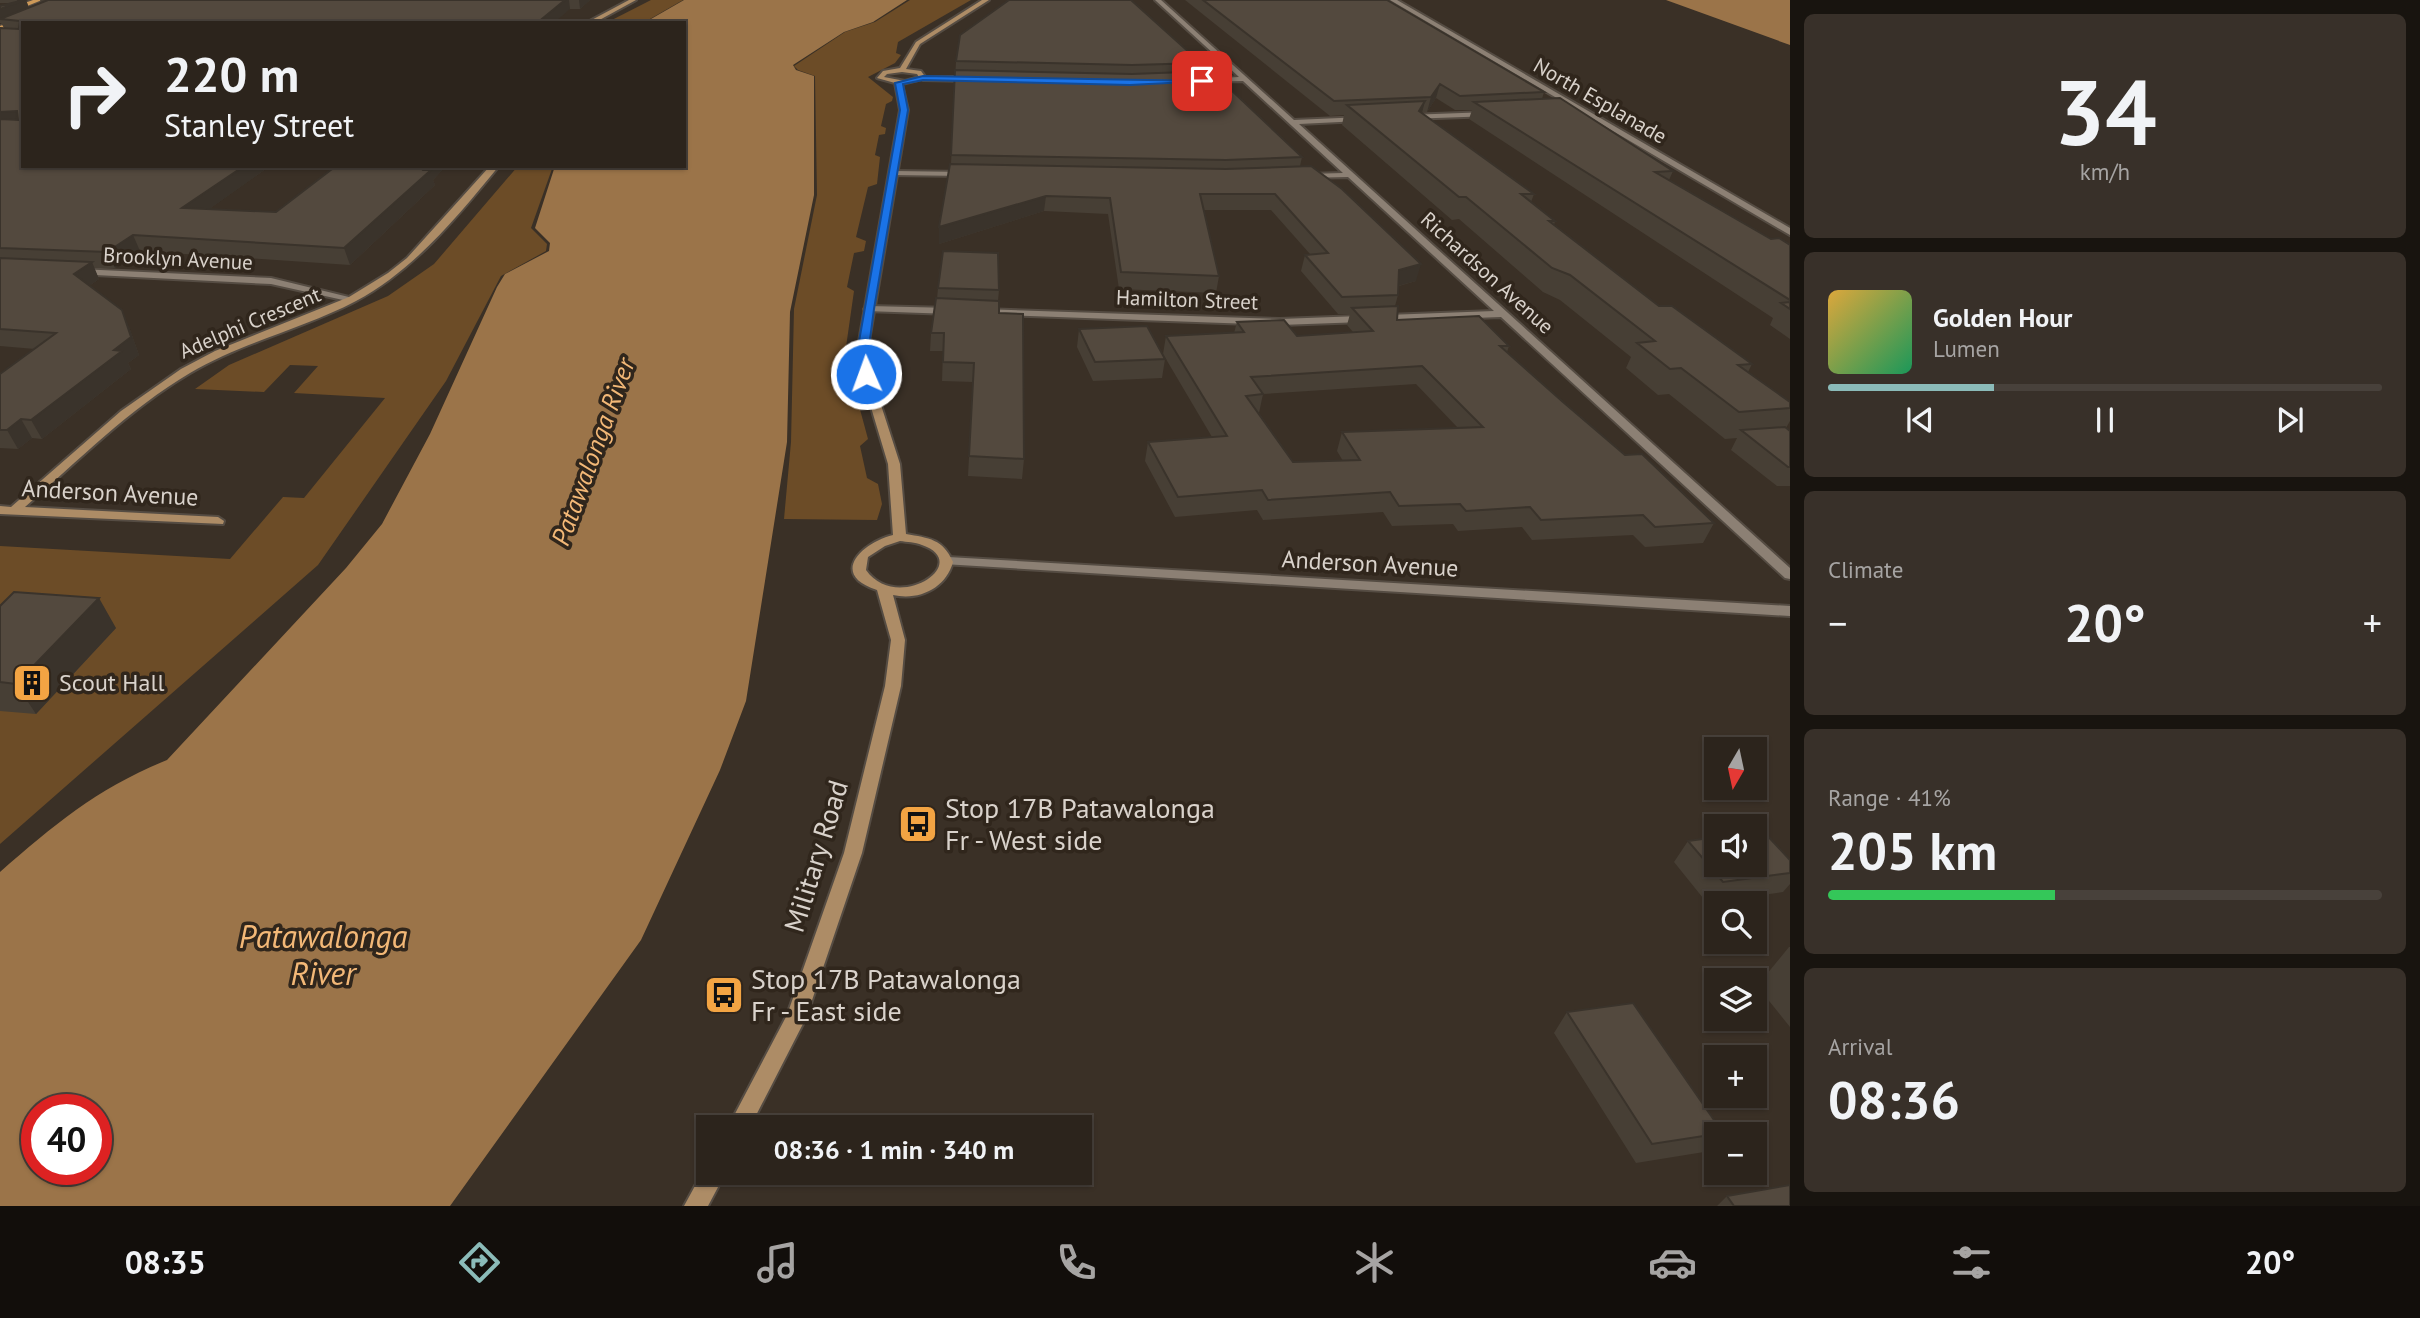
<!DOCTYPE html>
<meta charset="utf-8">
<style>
body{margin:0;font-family:"PT Sans",sans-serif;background:#383029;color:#f1f3f6;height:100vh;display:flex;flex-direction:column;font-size:26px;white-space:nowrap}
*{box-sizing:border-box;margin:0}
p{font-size:23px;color:#a6a4a3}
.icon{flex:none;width:38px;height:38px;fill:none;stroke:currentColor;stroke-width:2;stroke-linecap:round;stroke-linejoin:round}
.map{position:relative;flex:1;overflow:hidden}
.drawer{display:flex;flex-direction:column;gap:14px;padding:14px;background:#18140f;width:630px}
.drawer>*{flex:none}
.top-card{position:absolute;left:21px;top:21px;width:665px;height:147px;border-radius:0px;box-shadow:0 2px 5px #0004,0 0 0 2px #48413b;background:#2c241c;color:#f1f3f6;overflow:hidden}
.needle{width:46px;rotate:189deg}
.tools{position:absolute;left:1704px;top:737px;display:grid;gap:14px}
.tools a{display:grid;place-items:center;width:63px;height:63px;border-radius:0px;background:#2c241c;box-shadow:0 2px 5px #0004,0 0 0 2px #48413b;font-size:35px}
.speed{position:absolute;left:21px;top:1094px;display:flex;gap:14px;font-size:35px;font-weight:700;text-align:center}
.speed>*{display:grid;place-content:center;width:91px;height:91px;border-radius:50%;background:#2c241c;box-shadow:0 2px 5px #0004,0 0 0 2px #48413b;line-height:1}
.speed .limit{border:10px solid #d22;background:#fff;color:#111}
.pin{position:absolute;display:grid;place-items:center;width:60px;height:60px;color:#fff;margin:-30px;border-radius:14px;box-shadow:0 4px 10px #0006}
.me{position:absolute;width:77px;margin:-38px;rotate:358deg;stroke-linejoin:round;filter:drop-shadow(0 0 5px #0008)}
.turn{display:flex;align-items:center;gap:24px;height:147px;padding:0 28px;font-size:32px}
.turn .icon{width:91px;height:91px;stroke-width:2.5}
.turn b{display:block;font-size:49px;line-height:60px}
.big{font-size:52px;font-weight:700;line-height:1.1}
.drawer .card{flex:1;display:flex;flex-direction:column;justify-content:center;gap:10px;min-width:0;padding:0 24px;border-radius:10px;background:#383029}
.drawer .dial{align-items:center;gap:0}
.dial b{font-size:91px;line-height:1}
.song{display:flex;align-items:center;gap:21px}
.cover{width:84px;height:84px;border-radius:10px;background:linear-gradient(135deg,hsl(40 70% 55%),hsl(150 70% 35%))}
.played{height:7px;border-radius:4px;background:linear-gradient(90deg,#8bbbb9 30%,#48413b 30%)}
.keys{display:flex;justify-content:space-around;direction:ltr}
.heat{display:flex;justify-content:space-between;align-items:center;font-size:38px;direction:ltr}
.charge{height:10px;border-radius:5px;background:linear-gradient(90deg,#34c759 41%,#48413b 0)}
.trip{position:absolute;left:696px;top:1115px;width:396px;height:70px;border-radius:0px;background:#2c241c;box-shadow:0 2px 5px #0004,0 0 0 2px #48413b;font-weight:700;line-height:70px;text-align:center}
.tabs{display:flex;height:112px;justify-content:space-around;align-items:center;background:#120e0b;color:#a6a4a3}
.tabs .icon{width:49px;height:49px}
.tabs .active{color:#8bbbb9}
.tabs b{font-size:32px;color:#f1f3f6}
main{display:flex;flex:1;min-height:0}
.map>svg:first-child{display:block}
</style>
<main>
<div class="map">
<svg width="1790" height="1206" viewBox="0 0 1790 1206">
<rect width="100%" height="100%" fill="#3a3026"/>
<path fill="#6c4c27" d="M651,0h32l-40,23h-37z
M910,0h61l-73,42 -2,11 5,2 -6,8 -27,14 25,20 -1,4 -6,3 -5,22 5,2 -1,6 -6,1 -4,20 5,2 -3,27 -9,3 -12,50 10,4 -2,10 -10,2 -7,34 7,4 -9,63 23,85 -8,7 7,32 11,6 4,20 -5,16 -93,-1 7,-77 3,-133 23,-114 -2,-119 -17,-6 -4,-4 51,-34 30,-10z
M518,166h35l-22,62 16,16 -1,7 -45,25 -55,105 -128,184 -318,279v-298l230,13 53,-62 21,1 81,-100 -91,-5 24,-27 -28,-1 -26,27 -69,-3 34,-24 159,-69 46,-32z"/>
<path fill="#9b7449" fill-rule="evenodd" d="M684,0h223l-34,22 -29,10 -51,33 3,5 18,6v119l-24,117 -3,130 -41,259 -26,69 -79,170 -191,266h-450v-334c55,-48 98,-84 167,-112l179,-192 36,-44 48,-90 67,-147 8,-13 44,-23 1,-8 -15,-15 20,-62h129v-143h-40zM37,1110h59v59h-59z
M1666,0h124v45z"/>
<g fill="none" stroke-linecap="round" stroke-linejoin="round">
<g stroke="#554c43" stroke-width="4">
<path id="street" d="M1155,0h6l133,120 69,-3 -3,4 -61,3 491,444v11l-5,-1 -284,-261 -221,8 -302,-11v-4l4,-1 298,10 214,-8 -146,-134 -43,1v-4h3l35,-1 -100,-92 -44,1 2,-3 38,-2z
M1390,0h7l393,228v7z
M921,77h53l3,2 -3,2 -51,-1z
M1489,112l3,4 -84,3 -4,-2 4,-2z
M894,171l72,1 4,2 -4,2 -75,-1 -1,-2z
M79,269l192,9 86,21 -5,3 -81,-18 -195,-10v-4z
M869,306l82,2 5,3 -5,3 -85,-3 -2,-2z
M948,557l842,49v10l-847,-52 -2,-3z"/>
</g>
<g stroke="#554c43" stroke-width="4">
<path id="secondary" d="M629,0h7l-42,23h-8z
M982,0h7l-69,44 -14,25 15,2 5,7 -24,6 6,26 -40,237 3,27 29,90 6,70c23,4 37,5 47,28 -7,26 -34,39 -60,33l12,45 -4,46 -39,167 -56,165 -56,109h-22l59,-112 57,-162 41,-167 6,-46 -14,-50c-48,-15 -16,-47 16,-55l-5,-71 -27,-90 -3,-27 42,-237 -5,-27 -18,-5 6,-7 17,-3 16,-26zM902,72l15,2 2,3 -14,4 -21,-4 3,-3zM900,541c7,1 15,1 22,4 52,18 -25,69 -56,25l2,-13 17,-11z
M490,166h9c-41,50 -85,104 -143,135 -53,28 -114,41 -166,72 -61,36 -112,88 -165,134l193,10 6,4 -1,3 -223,-10v-8l11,1 110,-96 60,-42 34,-18 134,-54 39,-24 19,-15z
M707,1164l2,8h17l-18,34h-24z"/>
</g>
<g stroke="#554c43" stroke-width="3">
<path id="primary" d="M33,0h9l-42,17v-5z
M65,0h9l-74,31v-5z"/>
</g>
<use href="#street" fill="#8c8074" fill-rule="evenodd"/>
<use href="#secondary" fill="#ad8c66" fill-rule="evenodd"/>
<use href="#primary" fill="#cd9958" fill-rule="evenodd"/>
</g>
<path fill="#473f35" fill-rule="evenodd" d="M0,0h26l3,8 12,-5 -1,-3h550l-10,9h-10l-547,157h423l-13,14 2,5 -85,80 -210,-14 -25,17h-21l5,11 -10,7 40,41 10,28 -11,8 3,6 -89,70 -10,-1 -14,11 -18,-1v-74l35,-25 -35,-3v-318h4l-3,-5h-1v-17l11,-3h-11zM270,166l62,3 -56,43 -67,-3z
M1185,0h202l157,92 -2,7 131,72 -4,9 102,59 19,6v94l-20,-14 3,-7 -304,-199 3,-9h-17l-19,-12 -9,14h-5v1l112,81 -3,8 24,19 -1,4 105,81 93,58 -4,8 42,30v19l-4,7 4,3v55h-13l-46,-36 6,-12 -12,1 -56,-45 -11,1 -32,-27 5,-11 -71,-57 -17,-8 -84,-73 -7,1 -110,-95 2,-10 -14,1z
M956,61l245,2 -2,9 103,85 -2,9 116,115 -17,5 -1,9 -3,11 2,14 112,26 -2,6 56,50 62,53 89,68 -11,20 -58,4 -12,-12 -101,5 -10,-13 -64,4 -5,-7 -61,2 -9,-14 -120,8 -6,-10 -82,7 -30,-56 3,-19 64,-5 -49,-83 3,-18 68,-3 3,-11 60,14 56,-4 -6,-7 3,-11h-12l-37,-43 4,-16 5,-1 -39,-44h-68l16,66 -3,17 -97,-4 -11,-75 -64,-3 -105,33 12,-80zM1416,384l42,44 -116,4 -5,19 6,10 -50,1 -34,-49 4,-19z
M938,288l61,2 -1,11 1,12 25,146 -2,20 -54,-3 5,-94 -31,-1 1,-30h-13l1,-18 6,-34z
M1079,329l86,30 -3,19 -69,3 -16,-34z
M0,606l116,22 -80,86 -36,-3z
M1688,841l102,19v24l-7,8 -76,11 -33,-41z
M1789,947h1v80l-33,-41z
M1567,1012l156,121 -2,1h-4v5l-13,13 -68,11 -82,-130z
M1727,1196l63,10h-73z"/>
<path fill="#3a332b" d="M17,0h9l4,11 -30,8v-10l18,-7z
M565,0h4l1,9 -16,14h-17z
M579,0h11l-10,9z
M1440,84l-4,14 -9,14 4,-15z
M1425,101l-5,20 -1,-10z
M17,111l6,14 -23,2v-15z
M244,166h26l-82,58 -6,-16z
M428,166h18l-13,14 2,5 -85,80 -6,-17z
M1046,196l-2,15 -105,33v-17z
M133,235l7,16 -25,17 -8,-16z
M92,262l7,17 -17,12 -8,-17z
M1421,264l-5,17 -22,6 5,-17z
M122,310l7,17 10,28 -11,8 3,6 -89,70 -11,-19 83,-70z
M21,419l11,19 -14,11 -11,-19z
M99,598l17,30 -80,86 -20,-30z"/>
<path fill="#53493e" stroke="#3a332b" stroke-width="2" fill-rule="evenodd" d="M24,0l-24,9v-3z
M48,0h517l-28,23h-514v143h221l-62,42 94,4 60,-46h92l-4,4h7l-87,78 -211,-13 -26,17 -107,-4v-129l18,1 -1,-9 -17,1v-84l19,1 1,-8 -20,-2z
M1009,0h122l70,63 -69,2 -176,-4 4,-26z
M1203,0h184l157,92 -84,4 -20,-12 -9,13 -97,4z
M955,70l177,4 79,-3 91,86 -76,3 -275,-5z
M1560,98l113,73 -18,1 116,67 8,-1 11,7v55l-316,-198z
M1425,101l-6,10 115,83h-13l34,27h-6l110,85h13l80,58 -14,1 52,37v6l-51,4 -58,-44 -11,1 -33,-26 18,-2 -85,-66 -18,-7 -86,-71h-7l-112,-92z
M950,164l276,5 85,-3 31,23 79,75 -22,6 -1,25 -56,2 -37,-42 23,-2 -53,-59h-75l19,82 -98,-4 -11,-74 -64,-2 -107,31z
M943,251l55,2 1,37 -61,-2z
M0,258l92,4 -18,12 48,36 9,27 -17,13 8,1 -91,69 -10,-1 -14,11h-7v-56l56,-41 -56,-4z
M936,298l63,3v12l24,1 1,145 -55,-3 5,-93 -31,-1 1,-29h-13z
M1790,302v7l-9,-6z
M1398,306l-1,14 82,-4 30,30h-9l63,56 62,53 17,-1 72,69 -59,4 -12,-12 -102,5 -11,-13 -64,4 -6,-7 -61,2 -9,-14 -122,8 -6,-10 -84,7 -30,-55 79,-6 -61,-100 78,-4 -7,-10 47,-2 13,16 76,-5 -21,-23zM1422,366l61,61 -141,5 18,28 -67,2 -47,-66 17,-2 -12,-17z
M1147,326l18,33 -70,3 -16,-33z
M1785,427l5,4v36h-2l-47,-37z
M14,592l85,6 -83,86 -16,-2v-76z
M1763,831l27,29v13l-67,9 -35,-41 29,-4v27h38v-32z
M1633,1003l90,130 -71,11 -85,-132z
M1790,1185v21h-56l-7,-10z"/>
<path fill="#1a73e8" stroke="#114b97" stroke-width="2" d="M923,76l283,5 -76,4 -207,-5 -20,4 5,26 -34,199 -5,38 3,27 -6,3 -6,-3 -2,-27 42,-237 -5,-27z"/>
<defs>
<g id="building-square" transform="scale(2.0125)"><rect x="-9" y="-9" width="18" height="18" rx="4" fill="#f3a443" stroke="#30261c"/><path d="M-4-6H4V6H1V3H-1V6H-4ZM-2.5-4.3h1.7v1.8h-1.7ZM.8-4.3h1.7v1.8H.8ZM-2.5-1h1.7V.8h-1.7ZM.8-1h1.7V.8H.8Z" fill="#111"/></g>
<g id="bus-square" transform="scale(2.0125)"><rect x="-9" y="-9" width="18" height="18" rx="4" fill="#f3a443" stroke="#30261c"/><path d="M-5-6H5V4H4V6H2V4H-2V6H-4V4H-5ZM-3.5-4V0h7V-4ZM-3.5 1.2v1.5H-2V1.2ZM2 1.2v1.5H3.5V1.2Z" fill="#111"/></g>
</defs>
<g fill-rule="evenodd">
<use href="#building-square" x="32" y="683"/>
<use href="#bus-square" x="918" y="824"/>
<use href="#bus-square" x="724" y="995"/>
</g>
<g text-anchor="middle" stroke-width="7" stroke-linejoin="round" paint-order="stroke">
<g font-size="21" fill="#d9d2cb" stroke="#30261c">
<text transform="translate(1600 101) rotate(30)" y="7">North Esplanade</text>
<text transform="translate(178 259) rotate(3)" y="7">Brooklyn Avenue</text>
<text transform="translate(1487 273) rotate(42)" y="7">Richardson Avenue</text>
<text transform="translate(1187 300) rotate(2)" y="7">Hamilton Street</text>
<text transform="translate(250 323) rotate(-23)" y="7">Adelphi Crescent</text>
</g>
<g font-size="24" fill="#d9d2cb" stroke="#30261c">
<text transform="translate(110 493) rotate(3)" y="8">Anderson Avenue</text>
<text transform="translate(1370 564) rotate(3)" y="8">Anderson Avenue</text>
</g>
<g font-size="24" fill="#d9d2cb" stroke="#30261c" text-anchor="start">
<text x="59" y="691">Scout Hall</text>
</g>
<g font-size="26" font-style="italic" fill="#f3b877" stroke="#30261c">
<text transform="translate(593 452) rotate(-70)" y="9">Patawalonga River</text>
</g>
<g font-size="28" fill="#d9d2cb" stroke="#30261c" text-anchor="start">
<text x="945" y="818">Stop 17B Patawalonga<tspan x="945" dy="32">Fr - West side</tspan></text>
<text x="751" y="989">Stop 17B Patawalonga<tspan x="751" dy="32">Fr - East side</tspan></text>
</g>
<g font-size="28" fill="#d9d2cb" stroke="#30261c">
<text transform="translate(816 856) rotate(-73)" y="10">Military Road</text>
</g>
<g font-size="32" font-style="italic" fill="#f3b877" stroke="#30261c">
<text x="323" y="948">Patawalonga<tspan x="323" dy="37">River</tspan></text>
</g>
</g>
</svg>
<div class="tools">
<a><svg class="needle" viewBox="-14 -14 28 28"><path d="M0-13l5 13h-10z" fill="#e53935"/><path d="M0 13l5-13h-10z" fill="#a6a4a3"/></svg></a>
<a><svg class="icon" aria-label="sound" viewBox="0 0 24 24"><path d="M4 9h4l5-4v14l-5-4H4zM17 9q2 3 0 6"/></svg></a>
<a><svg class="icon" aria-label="search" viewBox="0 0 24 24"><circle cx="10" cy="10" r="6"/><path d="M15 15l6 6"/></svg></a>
<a><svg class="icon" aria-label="layers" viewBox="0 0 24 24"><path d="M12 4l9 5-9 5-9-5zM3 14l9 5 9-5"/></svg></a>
<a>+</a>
<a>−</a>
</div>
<div class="speed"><div class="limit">40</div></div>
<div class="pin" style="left:1202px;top:81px;background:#d93025"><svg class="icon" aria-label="arrive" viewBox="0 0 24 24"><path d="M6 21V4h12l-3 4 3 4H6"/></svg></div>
<svg class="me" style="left:866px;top:374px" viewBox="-20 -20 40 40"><circle r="17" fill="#1a73e8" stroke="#fff" stroke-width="3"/><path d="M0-11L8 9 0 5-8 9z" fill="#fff"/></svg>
<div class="trip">08:36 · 1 min · 340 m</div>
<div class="top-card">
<div class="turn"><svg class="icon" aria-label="right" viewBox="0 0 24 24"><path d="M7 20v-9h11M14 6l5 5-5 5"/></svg><div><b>220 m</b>Stanley Street</div></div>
</div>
</div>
<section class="drawer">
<div class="card dial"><b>34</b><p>km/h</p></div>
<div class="card">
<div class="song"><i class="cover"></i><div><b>Golden Hour</b><p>Lumen</p></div></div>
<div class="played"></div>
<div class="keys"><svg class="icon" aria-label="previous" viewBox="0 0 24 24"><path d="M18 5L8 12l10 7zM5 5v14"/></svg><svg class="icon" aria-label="pause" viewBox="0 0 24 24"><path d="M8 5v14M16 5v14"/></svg><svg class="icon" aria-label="next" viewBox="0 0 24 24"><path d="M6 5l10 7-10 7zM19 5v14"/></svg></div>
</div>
<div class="card"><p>Climate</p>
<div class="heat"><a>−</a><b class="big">20°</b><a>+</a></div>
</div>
<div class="card"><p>Range · 41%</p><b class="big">205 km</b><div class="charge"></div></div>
<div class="card"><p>Arrival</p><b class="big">08:36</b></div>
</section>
</main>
<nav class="tabs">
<b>08:35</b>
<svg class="icon active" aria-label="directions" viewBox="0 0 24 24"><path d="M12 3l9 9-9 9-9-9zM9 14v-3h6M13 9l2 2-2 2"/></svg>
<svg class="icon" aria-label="music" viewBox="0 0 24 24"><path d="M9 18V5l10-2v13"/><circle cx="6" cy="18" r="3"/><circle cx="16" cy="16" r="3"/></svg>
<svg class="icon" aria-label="phone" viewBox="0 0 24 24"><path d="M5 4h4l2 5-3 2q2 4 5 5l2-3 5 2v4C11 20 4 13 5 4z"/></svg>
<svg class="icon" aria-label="climate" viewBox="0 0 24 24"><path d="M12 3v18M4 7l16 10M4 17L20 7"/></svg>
<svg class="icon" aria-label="car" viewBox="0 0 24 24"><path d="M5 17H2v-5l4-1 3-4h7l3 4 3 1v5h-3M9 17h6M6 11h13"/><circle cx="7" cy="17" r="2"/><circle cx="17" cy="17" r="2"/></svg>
<svg class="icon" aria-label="filters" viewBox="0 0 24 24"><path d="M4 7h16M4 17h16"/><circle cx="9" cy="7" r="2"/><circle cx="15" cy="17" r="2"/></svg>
<b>20°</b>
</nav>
